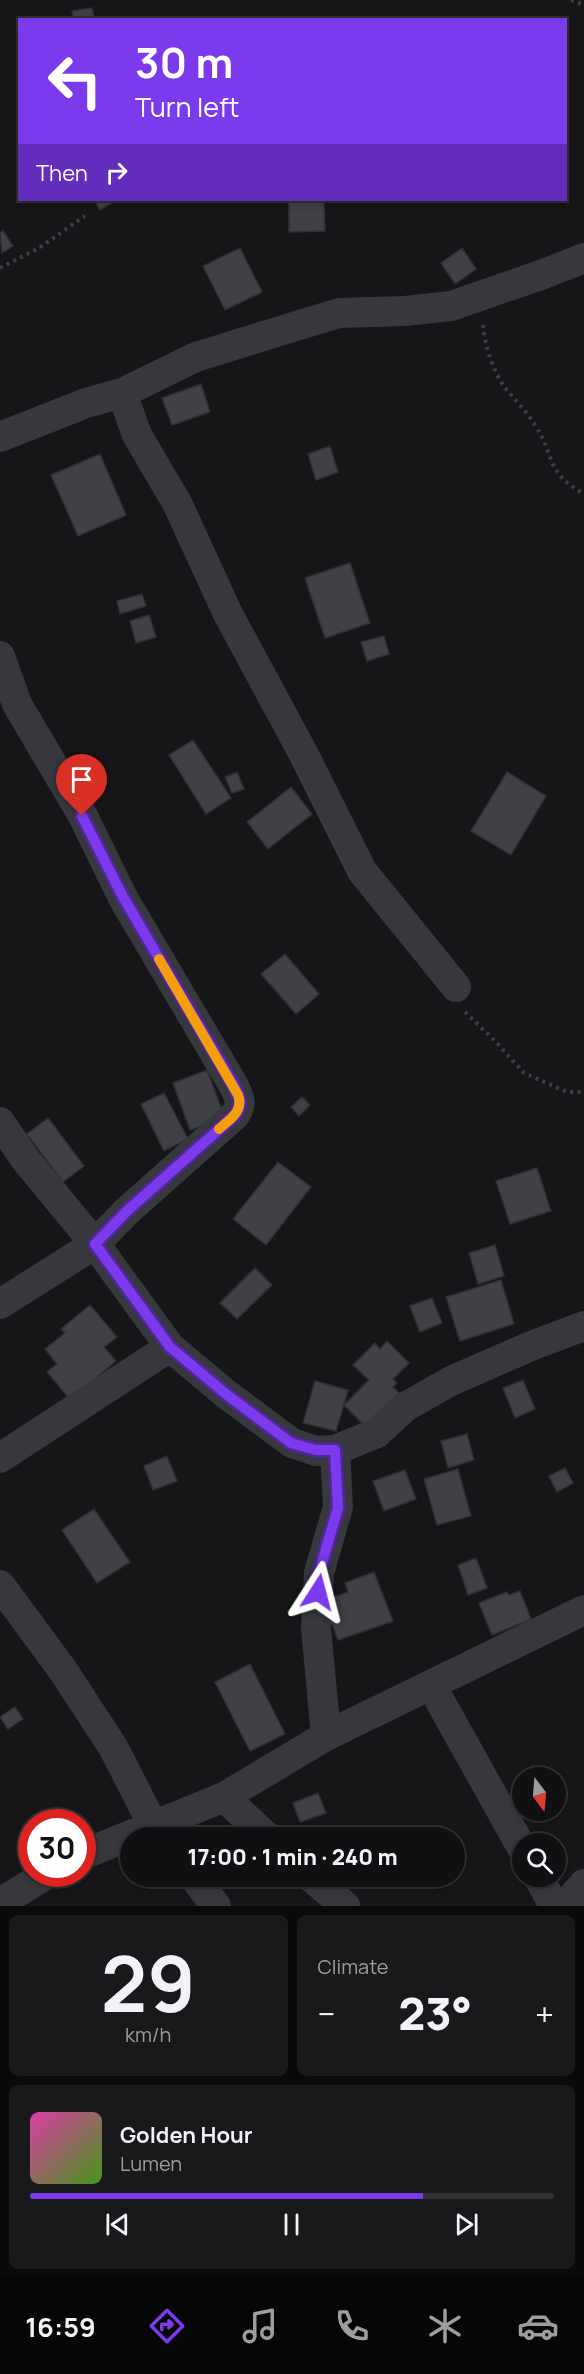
<!DOCTYPE html>
<meta charset="utf-8">
<style>
body{margin:0;font-family:Manrope,sans-serif;background:#19191b;color:#f1f3f6;height:100vh;display:flex;flex-direction:column;font-size:22px;white-space:nowrap}
*{box-sizing:border-box;margin:0}
p{font-size:20px;color:#9c9d9f}
.icon{flex:none;width:33px;height:33px;fill:none;stroke:currentColor;stroke-width:2;stroke-linecap:round;stroke-linejoin:round}
.map{position:relative;height:1906px;overflow:hidden}
.side{display:flex;flex-direction:column;gap:9px;padding:9px;background:#09090a;flex:1}
.side>*{flex:none}
.guide{position:absolute;left:18px;top:18px;width:549px;height:183px;border-radius:0px;box-shadow:0 3px 9px #0003,0 0 0 2px #303032;background:#7c3aed;color:#fff;overflow:hidden}
.needle{width:39px;rotate:164deg}
.tools{position:absolute;left:512px;top:1767px;display:grid;gap:12px}
.tools a{display:grid;place-items:center;width:54px;height:54px;border-radius:50%;background:#101012;box-shadow:0 3px 9px #0003,0 0 0 2px #303032;font-size:30px}
.speed{position:absolute;left:18px;top:1809px;display:flex;gap:12px;font-size:30px;font-weight:700;text-align:center}
.speed>*{display:grid;place-content:center;width:78px;height:78px;border-radius:50%;background:#101012;box-shadow:0 3px 9px #0003,0 0 0 2px #303032;line-height:1}
.speed .limit{border:9px solid #d22;background:#fff;color:#111}
.pin{position:absolute;display:grid;place-items:center;width:51px;height:51px;color:#fff;margin:-62px -26px;border-radius:50% 50% 50% 0;rotate:-45deg;box-shadow:0 0 6px #0007}
.pin .icon{rotate:45deg}
.me{position:absolute;width:66px;margin:-33px;rotate:9deg;stroke-linejoin:round;filter:drop-shadow(0 0 4px #0008)}
.turn{display:flex;align-items:center;gap:21px;height:126px;padding:0 18px;font-size:27px}
.turn .icon{width:78px;height:78px;stroke-width:2.5}
.turn b{display:block;font-size:42px;line-height:51px}
.then{display:flex;align-items:center;height:57px;padding:0 18px;background:#0003;gap:12px;font-size:22px}
.big{font-size:45px;font-weight:800;line-height:1.1}
.side .tile{flex:1;display:flex;flex-direction:column;justify-content:center;gap:9px;min-width:0;padding:0 21px;border-radius:9px;background:#19191b}
.side .dial{align-items:center;gap:0}
.dial b{font-size:78px;line-height:1}
.song{display:flex;align-items:center;gap:18px}
.cover{width:72px;height:72px;border-radius:9px;background:linear-gradient(135deg,hsl(320 70% 55%),hsl(100 70% 35%))}
.played{height:6px;border-radius:3px;background:linear-gradient(90deg,#7c3aed 75%,#303032 75%)}
.keys{display:flex;justify-content:space-around;direction:ltr}
.heat{display:flex;justify-content:space-between;align-items:center;font-size:33px;direction:ltr}
.side .tiles{flex:1;display:grid;gap:9px;grid-template-columns:1fr 1fr}
.tile:last-child{grid-column:span 2}
.trip{position:absolute;left:120px;top:1827px;width:345px;height:60px;border-radius:30px;background:#101012;box-shadow:0 3px 9px #0003,0 0 0 2px #303032;font-weight:800;line-height:60px;text-align:center}
.tab-bar{display:flex;height:96px;justify-content:space-around;align-items:center;background:#060607;color:#9c9d9f}
.tab-bar .icon{width:42px;height:42px}
.tab-bar .on{color:#7c3aed}
.tab-bar b{font-size:27px;color:#f1f3f6}
.map>svg:first-child{display:block}
</style>
<div class="map">
<svg width="584" height="1906" viewBox="0 0 584 1906">
<rect width="100%" height="100%" fill="#161618"/>
<path fill="#404145" stroke="#303034" stroke-width="1.5" d="M92,8l3,12h-21l-2,-9z
M94,200h23l-17,10z
M289,200h35l1,31 -36,1z
M3,231l10,15 -11,7 -2,-20z
M240,248l22,44 -37,18 -22,-44z
M462,248l14,21 -21,15 -14,-21z
M201,384l9,28 -38,13 -10,-27z
M330,446l8,26 -22,8 -8,-26z
M100,454l26,61 -48,21 -27,-61z
M350,563l20,60 -45,15 -20,-60z
M142,594l4,12 -26,8 -3,-13z
M149,615l7,22 -20,6 -6,-22z
M384,636l5,18 -22,7 -6,-19z
M193,740l38,58 -25,16 -37,-59z
M237,772l7,17 -12,4 -7,-16z
M507,772l39,24 -35,59 -40,-24z
M291,787l21,27 -44,35 -21,-27z
M285,954l34,40 -23,20 -35,-40z
M207,1070l18,48 -35,12 -17,-47z
M164,1093l24,46 -24,12 -23,-47z
M302,1097l8,8 -11,11 -8,-9z
M48,1118l36,48 -21,16 -36,-48z
M278,1162l33,25 -45,58 -33,-26z
M537,1168l14,43 -41,13 -14,-43z
M495,1245l9,31 -26,8 -9,-31z
M255,1268l17,17 -35,34 -17,-16z
M501,1280l13,44 -54,17 -14,-44z
M432,1298l10,25 -22,9 -10,-26z
M90,1305l27,32 -13,10 12,14 -46,38 -23,-27 10,-8 -12,-15 20,-16 -4,-4z
M387,1341l22,22 -16,16 4,4 -4,4 8,8 -33,34 -24,-24 25,-25 -16,-15 22,-22 5,6z
M523,1380l12,29 -20,9 -12,-30z
M315,1381l33,9 -12,41 -33,-8z
M467,1434l7,26 -26,8 -7,-27z
M167,1456l10,25 -24,9 -9,-24z
M565,1468l8,15 -16,9 -8,-16z
M458,1469l13,47 -34,9 -13,-46z
M405,1470l11,29 -32,12 -11,-30z
M94,1509l36,53 -33,21 -35,-53z
M476,1558l11,30 -19,7 -10,-30z
M374,1572l19,49 -55,19 -15,-39 25,-9 -3,-9z
M520,1591l11,28 -39,16 -13,-32 28,-11 2,3z
M250,1664l35,70 -35,17 -35,-69z
M15,1707l8,12 -15,10 -8,-12z
M318,1793l8,20 -26,9 -7,-19z"/>
<g fill="none" stroke-linecap="round" stroke-linejoin="round">
<path stroke="#3d3f44" stroke-width="4" stroke-dasharray="3 4.5" stroke-linecap="butt" d="M571,0l13,5
M0,268l39,-20 46,-32
M483,325c2,21 10,47 23,64 10,12 21,23 29,36 21,32 9,46 49,69
M465,1012l30,29 29,32 43,19h17"/>
<path stroke="#37383d" stroke-width="30" d="M122,393l15,42 40,68 51,111 75,139 59,118 94,116
M0,437l86,-34 36,-10 74,-36 74,-23 69,-21 66,-2 46,-5 90,-31 43,-17
M0,656l17,48 66,112 40,82 111,188c6,12 9,19 0,30l-106,94 -33,34 -95,60
M0,1122l25,37 70,85 75,103 56,47 66,49 24,8 19,-1 42,-17 28,-26 46,-26 80,-35 53,-20
M0,1458l170,-111
M0,1585l62,84 51,78 41,80 9,11
M431,1685l91,163
M326,1736l-10,-108 3,-55 19,-66 -3,-57
M224,1797l44,41
M82,1855l142,-58 102,-61 258,-126
M193,1876l23,30
M310,1876l35,30
M538,1876l16,30
M0,1903l47,-29
M564,1906l20,-22"/>
</g>
<g fill="none" stroke-linecap="round" stroke-linejoin="round">
<g stroke="#51269a" stroke-width="15">
<path id="route" d="M82,816l41,81 111,189c6,12 9,19 0,30l-106,94 -33,34 75,103 56,47 65,49 25,7h19l3,58 -19,65 -1,19"/>
</g>
<use href="#route" stroke="#7c3aed" stroke-width="10"/>
<path stroke="#f59e0b" stroke-width="10" d="M159,959l79,136c6,16 -8,24 -19,34"/>
</g>
</svg>
<div class="tools">
<a><svg class="needle" viewBox="-14 -14 28 28"><path d="M0-13l5 13h-10z" fill="#e53935"/><path d="M0 13l5-13h-10z" fill="#9c9d9f"/></svg></a>
<a><svg class="icon" aria-label="search" viewBox="0 0 24 24"><circle cx="10" cy="10" r="6"/><path d="M15 15l6 6"/></svg></a>
</div>
<div class="speed"><div class="limit">30</div></div>
<div class="pin" style="left:82px;top:816px;background:#d93025"><svg class="icon" aria-label="arrive" viewBox="0 0 24 24"><path d="M6 21V4h12l-3 4 3 4H6"/></svg></div>
<svg class="me" style="left:318px;top:1592px" viewBox="-20 -20 40 40"><path d="M0-17L14 15 0 8-14 15z" fill="#7c3aed" stroke="#fff" stroke-width="4"/></svg>
<div class="trip">17:00 · 1 min · 240 m</div>
<div class="guide">
<div class="turn"><svg class="icon" aria-label="left" viewBox="0 0 24 24"><path d="M17 20v-9H6M10 6l-5 5 5 5"/></svg><div><b>30 m</b>Turn left</div></div>
<div class="then">Then<svg class="icon" aria-label="right" viewBox="0 0 24 24"><path d="M7 20v-9h11M14 6l5 5-5 5"/></svg></div>
</div>
</div>
<section class="side">
<div class="tiles">
<div class="tile dial"><b>29</b><p>km/h</p></div>
<div class="tile"><p>Climate</p>
<div class="heat"><a>−</a><b class="big">23°</b><a>+</a></div>
</div>
<div class="tile">
<div class="song"><i class="cover"></i><div><b>Golden Hour</b><p>Lumen</p></div></div>
<div class="played"></div>
<div class="keys"><svg class="icon" aria-label="previous" viewBox="0 0 24 24"><path d="M18 5L8 12l10 7zM5 5v14"/></svg><svg class="icon" aria-label="pause" viewBox="0 0 24 24"><path d="M8 5v14M16 5v14"/></svg><svg class="icon" aria-label="next" viewBox="0 0 24 24"><path d="M6 5l10 7-10 7zM19 5v14"/></svg></div>
</div>
</div>
</section>
<nav class="tab-bar">
<b>16:59</b>
<svg class="icon on" aria-label="directions" viewBox="0 0 24 24"><path d="M12 3l9 9-9 9-9-9zM9 14v-3h6M13 9l2 2-2 2"/></svg>
<svg class="icon" aria-label="music" viewBox="0 0 24 24"><path d="M9 18V5l10-2v13"/><circle cx="6" cy="18" r="3"/><circle cx="16" cy="16" r="3"/></svg>
<svg class="icon" aria-label="phone" viewBox="0 0 24 24"><path d="M5 4h4l2 5-3 2q2 4 5 5l2-3 5 2v4C11 20 4 13 5 4z"/></svg>
<svg class="icon" aria-label="climate" viewBox="0 0 24 24"><path d="M12 3v18M4 7l16 10M4 17L20 7"/></svg>
<svg class="icon" aria-label="car" viewBox="0 0 24 24"><path d="M5 17H2v-5l4-1 3-4h7l3 4 3 1v5h-3M9 17h6M6 11h13"/><circle cx="7" cy="17" r="2"/><circle cx="17" cy="17" r="2"/></svg>
</nav>
